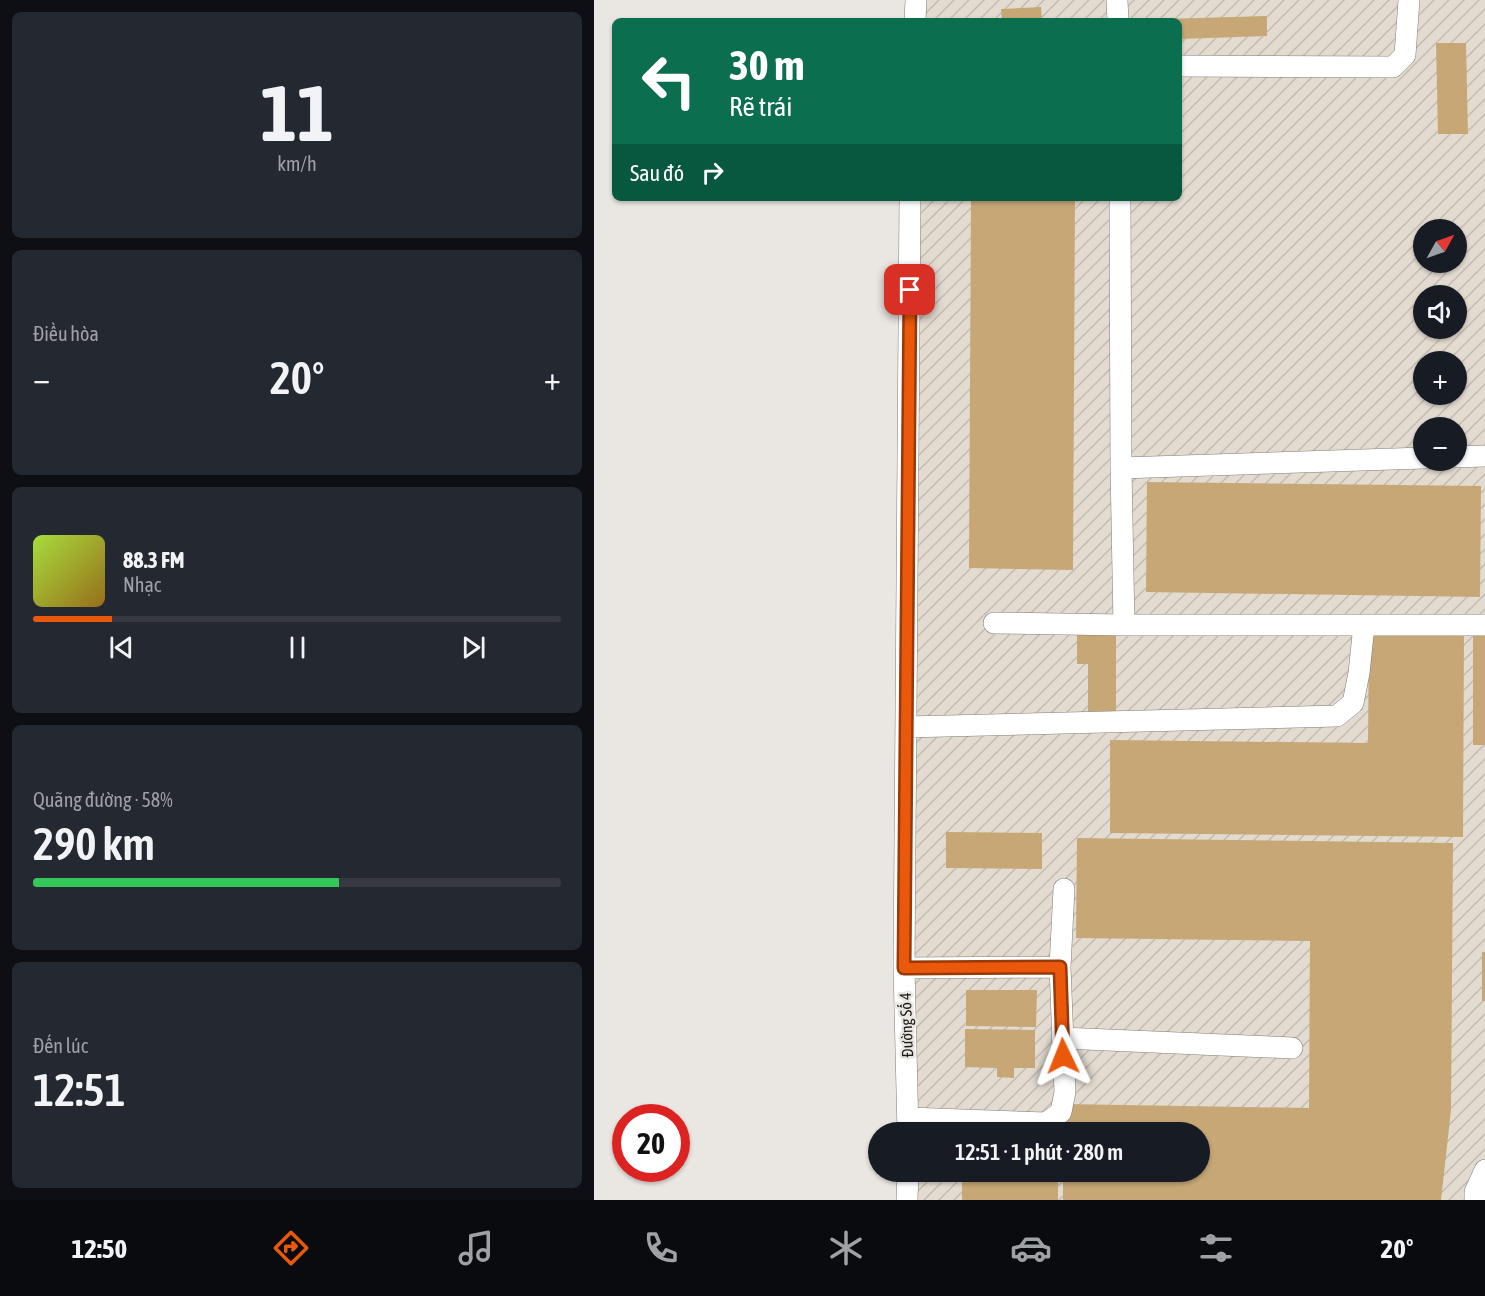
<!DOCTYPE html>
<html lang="vi">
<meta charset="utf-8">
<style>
body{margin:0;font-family:"Asap Condensed",sans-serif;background:#242831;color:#f1f3f6;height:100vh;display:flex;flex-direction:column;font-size:22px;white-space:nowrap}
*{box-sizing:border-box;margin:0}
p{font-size:20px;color:#9ea1a6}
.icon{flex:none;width:33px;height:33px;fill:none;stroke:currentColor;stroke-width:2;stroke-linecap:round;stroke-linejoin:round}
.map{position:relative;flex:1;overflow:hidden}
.drawer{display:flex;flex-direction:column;gap:12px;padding:12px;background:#0d0f14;width:594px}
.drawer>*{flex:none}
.guide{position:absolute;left:18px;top:18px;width:570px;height:183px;border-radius:9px;box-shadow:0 2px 4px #0004;background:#0b6e4f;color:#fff;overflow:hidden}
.needle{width:39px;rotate:50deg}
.controls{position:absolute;left:819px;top:219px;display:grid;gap:12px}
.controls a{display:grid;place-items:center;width:54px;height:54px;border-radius:50%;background:#171b24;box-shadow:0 2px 4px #0004;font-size:30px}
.speed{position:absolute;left:18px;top:1104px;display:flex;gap:12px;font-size:30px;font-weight:700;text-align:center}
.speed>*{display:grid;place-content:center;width:78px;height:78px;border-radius:50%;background:#171b24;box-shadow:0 2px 4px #0004;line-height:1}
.speed .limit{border:9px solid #d22;background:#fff;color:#111}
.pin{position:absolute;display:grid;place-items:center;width:51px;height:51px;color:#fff;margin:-26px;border-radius:12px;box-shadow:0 3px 9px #0006}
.me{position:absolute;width:66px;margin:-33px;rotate:358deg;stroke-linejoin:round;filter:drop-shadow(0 0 4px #0008)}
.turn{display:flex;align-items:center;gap:21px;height:126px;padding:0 18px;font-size:27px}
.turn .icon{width:78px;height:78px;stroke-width:2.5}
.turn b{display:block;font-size:42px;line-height:51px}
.then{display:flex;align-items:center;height:57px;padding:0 18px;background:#0003;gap:12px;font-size:22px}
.big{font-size:45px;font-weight:600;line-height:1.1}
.drawer .tile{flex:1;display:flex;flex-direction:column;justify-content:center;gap:9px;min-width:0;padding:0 21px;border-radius:9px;background:#242831}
.drawer .dial{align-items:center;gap:0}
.dial b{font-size:78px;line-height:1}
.song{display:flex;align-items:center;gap:18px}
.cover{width:72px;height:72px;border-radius:9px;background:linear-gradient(135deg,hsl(80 70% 55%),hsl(40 70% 35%))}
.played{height:6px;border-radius:3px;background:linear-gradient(90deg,#ea580c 15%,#363941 15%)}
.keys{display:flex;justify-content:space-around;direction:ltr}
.heat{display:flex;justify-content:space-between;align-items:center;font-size:33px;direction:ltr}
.charge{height:9px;border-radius:4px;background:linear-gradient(90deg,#34c759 58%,#363941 0)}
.trip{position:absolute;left:274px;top:1122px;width:342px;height:60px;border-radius:30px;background:#171b24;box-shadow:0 2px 4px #0004;font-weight:600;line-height:60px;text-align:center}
.tab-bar{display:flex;height:96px;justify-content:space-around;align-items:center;background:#090b0e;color:#9ea1a6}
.tab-bar .icon{width:42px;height:42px}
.tab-bar .on{color:#ea580c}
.tab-bar b{font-size:27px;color:#f1f3f6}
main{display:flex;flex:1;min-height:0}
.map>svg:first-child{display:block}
</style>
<main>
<section class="drawer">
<div class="tile dial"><b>11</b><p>km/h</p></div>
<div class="tile"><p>Điều hòa</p>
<div class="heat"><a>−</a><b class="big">20°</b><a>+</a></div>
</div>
<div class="tile">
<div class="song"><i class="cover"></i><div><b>88.3 FM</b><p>Nhạc</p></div></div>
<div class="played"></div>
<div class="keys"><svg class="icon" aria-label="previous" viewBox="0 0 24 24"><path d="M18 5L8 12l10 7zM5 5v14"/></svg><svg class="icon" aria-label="pause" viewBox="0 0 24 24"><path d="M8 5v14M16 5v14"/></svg><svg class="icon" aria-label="next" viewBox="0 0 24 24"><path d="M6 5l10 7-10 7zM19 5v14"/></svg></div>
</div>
<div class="tile"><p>Quãng đường · 58%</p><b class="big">290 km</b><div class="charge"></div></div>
<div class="tile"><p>Đến lúc</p><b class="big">12:51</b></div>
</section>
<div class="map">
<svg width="891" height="1200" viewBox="0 0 891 1200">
<defs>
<pattern id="industrial-furrows" width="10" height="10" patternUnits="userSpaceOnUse" patternTransform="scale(1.5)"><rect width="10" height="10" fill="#e3dbd0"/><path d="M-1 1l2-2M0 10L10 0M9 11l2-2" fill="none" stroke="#c2bbb2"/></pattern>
</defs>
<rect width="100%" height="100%" fill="#eae7e2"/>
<path fill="url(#industrial-furrows)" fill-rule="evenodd" d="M325,0h566v1200h-577v-28h292v-40h-292l7,-934h264v-177h-261zM830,230h32v32h-32zM830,296h32v32h-32zM830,362h32v32h-32zM830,428h32v32h-32z"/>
<path fill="#c8a776" d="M447,7l1,14h-40l-1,-12z
M673,16v20l-88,3v-18h-15v-2z
M842,43h30l2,91h-30z
M377,198h104l-2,372 -104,-2z
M553,482l334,4 -1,111 -334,-5z
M483,630l39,1v81h-28v-48h-11z
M775,632l95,1 -1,204 -353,-4v-93l258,3z
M879,632h12v113h-12z
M352,832l96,1v36l-96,-1z
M483,838l376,5 -2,267 -10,90h-378v-28h137v-40h-137l1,-28 245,4 1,-167 -234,-3z
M888,952h3v49h-3z
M372,990h71l-1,37 -70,-1z
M371,1029l70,1v38h-21v10l-17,-1v-9l-32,-1z
M368,1174l96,1v25h-96z"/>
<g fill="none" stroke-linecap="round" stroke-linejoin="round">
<g stroke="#807d79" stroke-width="22">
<path id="minor" d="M523,0l1,21
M321,21l1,-21
M585,66l214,1 12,-12 4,-55
M526,198l1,270 3,157
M862,457l29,-1
M527,468l303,-10
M400,623l130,2h361
M312,727l431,-11 16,-13 6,-30 5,-48
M310,968l156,-1
M468,1038l230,10
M315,1118l137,5 15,-11 4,-20 -5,-125 4,-78
M314,1132l-4,-164 6,-770
M313,1200l1,-28
M881,1200v-8l10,-22"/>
</g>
<use href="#minor" stroke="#fff" stroke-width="21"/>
</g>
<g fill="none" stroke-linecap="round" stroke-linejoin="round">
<g stroke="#983908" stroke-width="15">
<path id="route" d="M316,290l-6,678 156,-1 3,89"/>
</g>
<use href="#route" stroke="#ea580c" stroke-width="10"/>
</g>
<g text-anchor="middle" stroke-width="5" stroke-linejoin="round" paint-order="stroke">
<g font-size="16" fill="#1d1c1b" stroke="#eae7e2">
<text transform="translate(312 1025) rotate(-92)" y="6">Đường Số 4</text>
</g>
</g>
</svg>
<div class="controls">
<a><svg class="needle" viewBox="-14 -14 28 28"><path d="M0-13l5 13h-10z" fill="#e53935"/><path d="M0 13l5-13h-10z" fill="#9ea1a6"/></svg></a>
<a><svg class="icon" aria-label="sound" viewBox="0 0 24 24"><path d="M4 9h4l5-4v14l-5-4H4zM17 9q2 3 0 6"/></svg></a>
<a>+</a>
<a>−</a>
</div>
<div class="speed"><div class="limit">20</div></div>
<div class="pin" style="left:316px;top:290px;background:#d93025"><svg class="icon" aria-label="arrive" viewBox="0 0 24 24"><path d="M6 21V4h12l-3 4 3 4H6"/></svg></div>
<svg class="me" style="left:469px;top:1056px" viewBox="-20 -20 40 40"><path d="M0-17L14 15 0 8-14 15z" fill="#ea580c" stroke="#fff" stroke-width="4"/></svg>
<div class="trip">12:51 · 1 phút · 280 m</div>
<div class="guide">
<div class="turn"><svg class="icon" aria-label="left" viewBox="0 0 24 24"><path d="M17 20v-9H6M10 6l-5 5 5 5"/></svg><div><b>30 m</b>Rẽ trái</div></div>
<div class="then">Sau đó<svg class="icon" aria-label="right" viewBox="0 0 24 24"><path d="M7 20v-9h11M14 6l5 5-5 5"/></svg></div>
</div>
</div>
</main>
<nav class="tab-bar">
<b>12:50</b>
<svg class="icon on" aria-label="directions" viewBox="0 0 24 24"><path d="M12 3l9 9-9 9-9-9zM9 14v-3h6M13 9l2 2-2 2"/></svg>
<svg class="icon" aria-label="music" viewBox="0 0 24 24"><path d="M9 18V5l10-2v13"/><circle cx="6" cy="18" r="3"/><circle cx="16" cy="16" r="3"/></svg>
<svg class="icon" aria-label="phone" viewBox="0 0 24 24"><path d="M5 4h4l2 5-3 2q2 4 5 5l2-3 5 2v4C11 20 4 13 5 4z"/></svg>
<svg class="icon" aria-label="climate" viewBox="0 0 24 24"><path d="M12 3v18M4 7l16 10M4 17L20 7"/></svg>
<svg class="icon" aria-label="car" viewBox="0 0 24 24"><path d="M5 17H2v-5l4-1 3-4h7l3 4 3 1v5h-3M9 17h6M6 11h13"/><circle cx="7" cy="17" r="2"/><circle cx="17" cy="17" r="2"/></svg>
<svg class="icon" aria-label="filters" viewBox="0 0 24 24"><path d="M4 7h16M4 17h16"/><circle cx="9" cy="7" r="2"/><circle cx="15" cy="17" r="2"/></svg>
<b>20°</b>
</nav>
